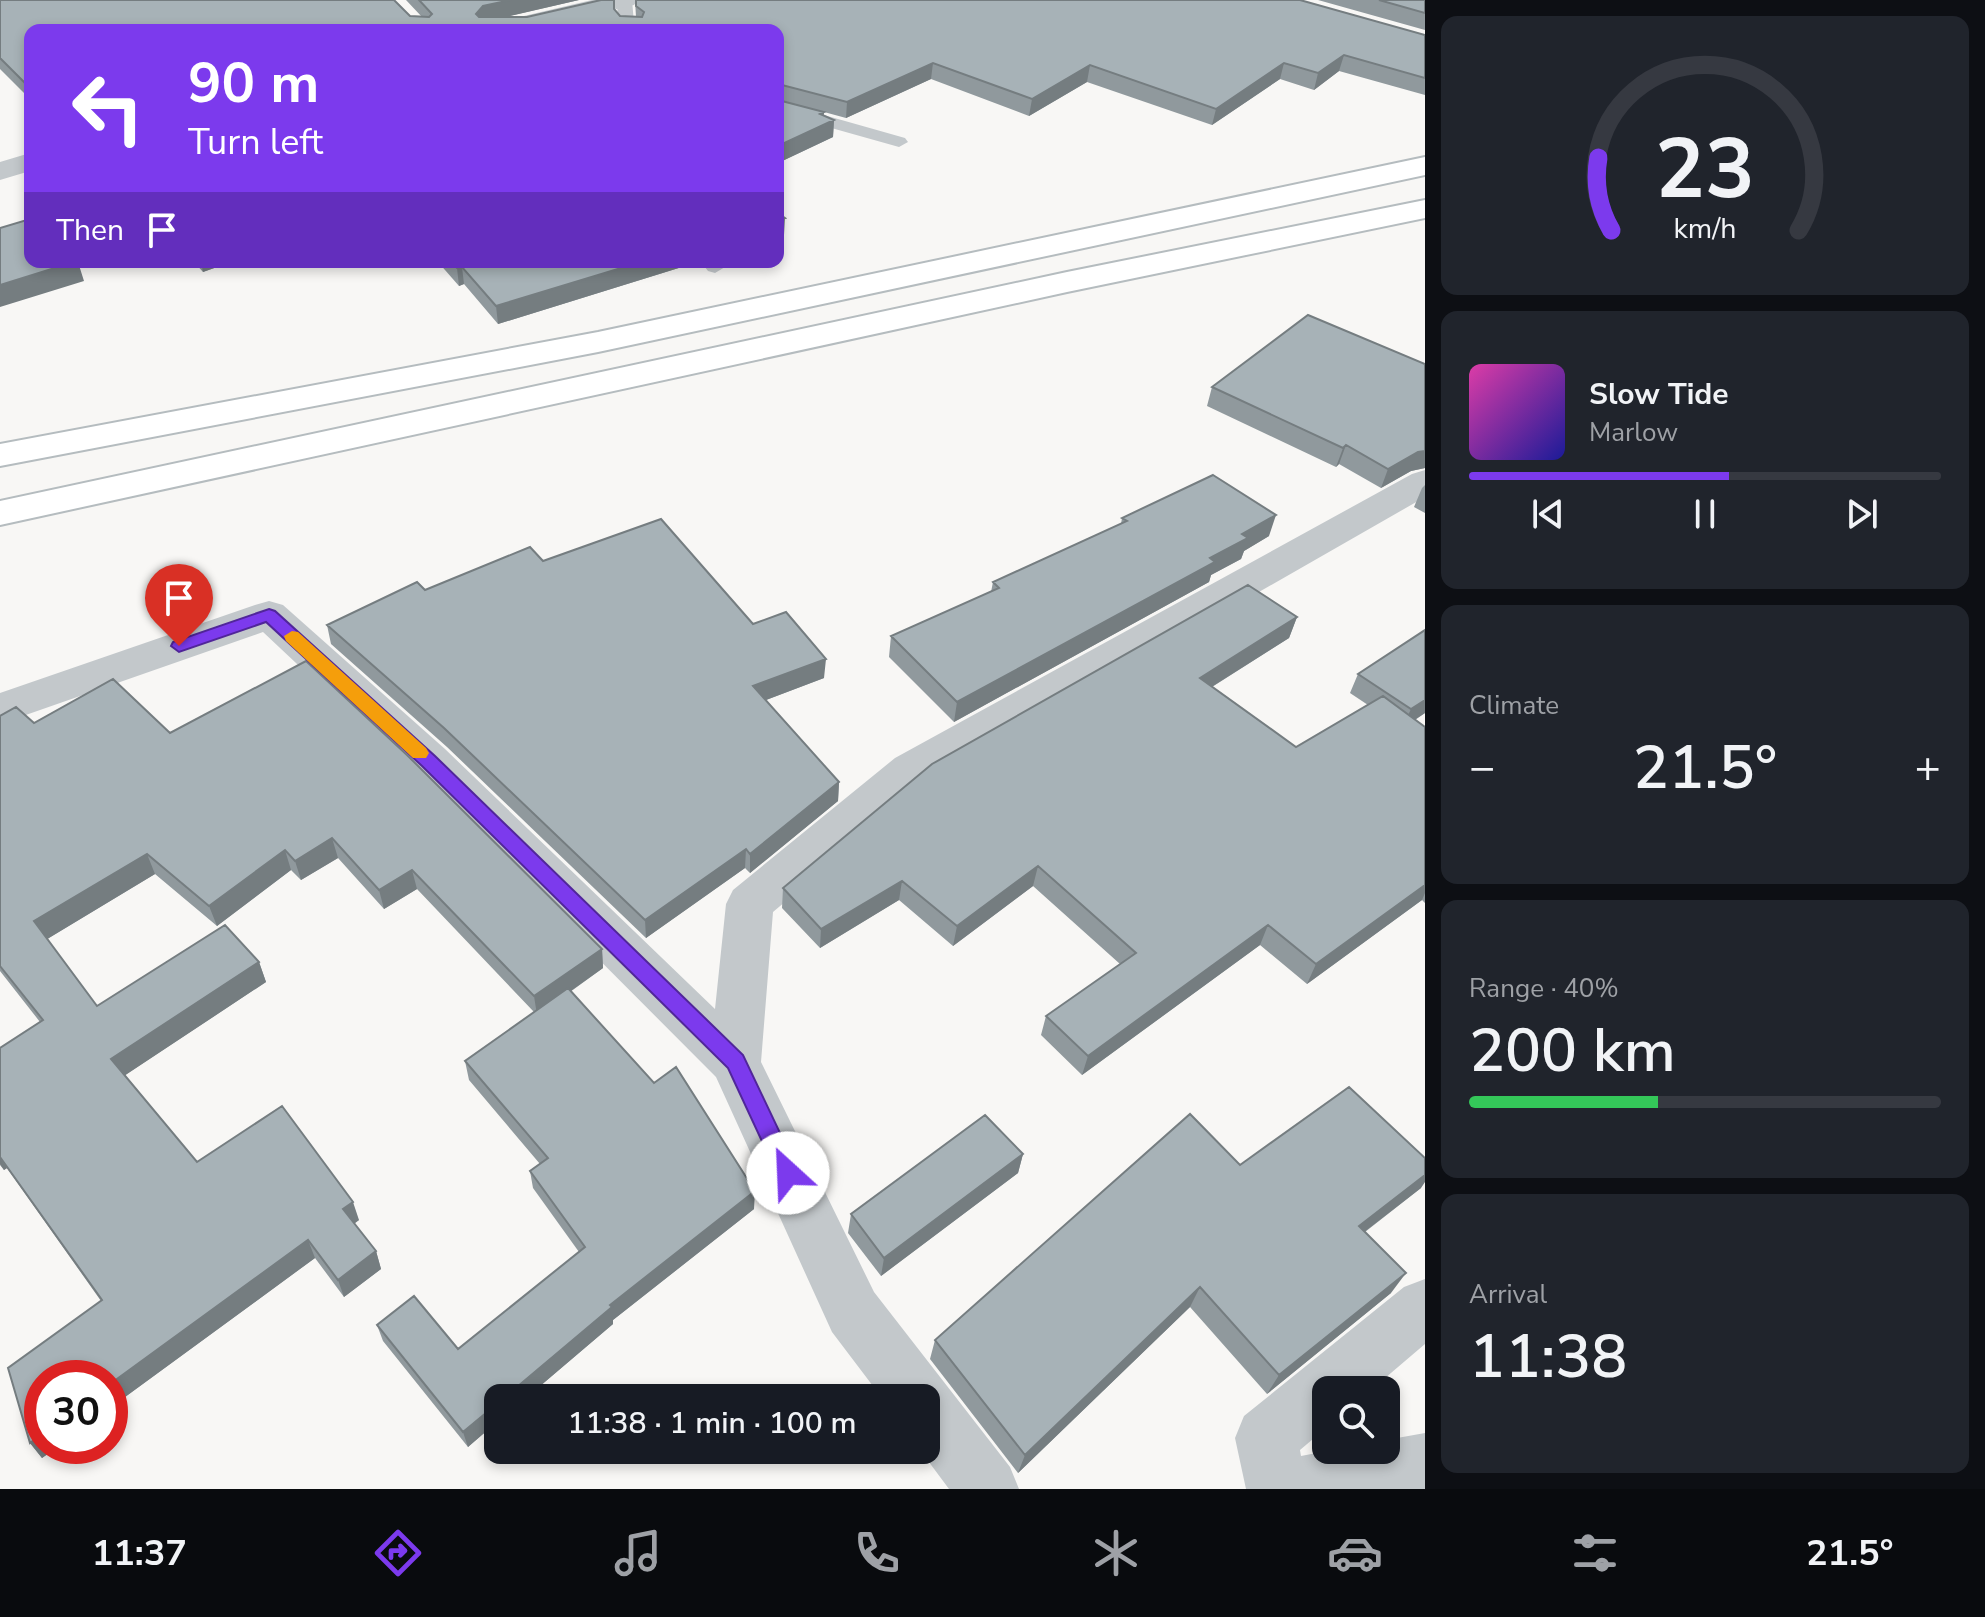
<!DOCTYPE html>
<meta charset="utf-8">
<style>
body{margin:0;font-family:"Nunito Sans",sans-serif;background:#20242c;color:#f1f3f6;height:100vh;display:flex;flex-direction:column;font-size:30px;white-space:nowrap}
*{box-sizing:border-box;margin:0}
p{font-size:26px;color:#9ea1a6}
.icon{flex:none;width:44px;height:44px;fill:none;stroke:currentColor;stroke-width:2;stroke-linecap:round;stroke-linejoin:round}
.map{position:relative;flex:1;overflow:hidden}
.side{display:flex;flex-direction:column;gap:16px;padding:16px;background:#0d0f14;width:560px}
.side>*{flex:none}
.banner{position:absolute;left:24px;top:24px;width:760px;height:244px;border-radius:16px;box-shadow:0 4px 12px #0003;background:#7c3aed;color:#fff;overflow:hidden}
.buttons{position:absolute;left:1312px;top:1376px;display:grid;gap:16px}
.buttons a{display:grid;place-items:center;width:88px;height:88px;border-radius:16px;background:#171b24;box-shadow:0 4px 12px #0003;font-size:40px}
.speed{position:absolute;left:24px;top:1360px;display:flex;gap:16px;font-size:40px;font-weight:700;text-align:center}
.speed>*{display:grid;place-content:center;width:104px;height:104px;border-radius:50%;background:#171b24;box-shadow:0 4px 12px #0003;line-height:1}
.speed .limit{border:12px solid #d22;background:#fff;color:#111}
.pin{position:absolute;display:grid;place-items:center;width:68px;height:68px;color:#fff;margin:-82px -34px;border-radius:50% 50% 50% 0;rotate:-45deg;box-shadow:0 0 8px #0007}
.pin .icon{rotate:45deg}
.me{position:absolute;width:88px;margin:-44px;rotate:335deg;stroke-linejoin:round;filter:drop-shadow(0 0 6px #0008)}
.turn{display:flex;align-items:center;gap:28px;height:168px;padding:0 32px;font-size:36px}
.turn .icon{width:104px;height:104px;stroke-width:2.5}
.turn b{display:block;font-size:56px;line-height:68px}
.then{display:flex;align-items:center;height:76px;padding:0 32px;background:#0003;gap:16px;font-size:30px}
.big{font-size:60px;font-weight:600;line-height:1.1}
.side .card{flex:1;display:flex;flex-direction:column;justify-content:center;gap:12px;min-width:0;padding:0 28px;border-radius:16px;background:#20242c}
.side .dial{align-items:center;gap:0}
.dial svg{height:208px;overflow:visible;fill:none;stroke:#363941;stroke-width:7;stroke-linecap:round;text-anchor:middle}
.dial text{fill:#f1f3f6;stroke:none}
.song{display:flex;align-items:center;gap:24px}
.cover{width:96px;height:96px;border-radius:12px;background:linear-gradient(135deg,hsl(320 70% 55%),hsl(240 70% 35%))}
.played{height:8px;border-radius:4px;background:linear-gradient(90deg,#7c3aed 55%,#363941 55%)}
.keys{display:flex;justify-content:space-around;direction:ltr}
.heat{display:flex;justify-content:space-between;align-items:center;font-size:44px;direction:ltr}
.charge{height:12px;border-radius:6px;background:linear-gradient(90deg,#34c759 40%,#363941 0)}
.trip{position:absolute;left:484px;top:1384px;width:456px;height:80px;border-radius:16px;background:#171b24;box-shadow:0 4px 12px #0003;font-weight:600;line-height:80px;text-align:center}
.tab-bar{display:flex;height:128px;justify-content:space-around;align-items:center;background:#090b0e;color:#9ea1a6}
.tab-bar .icon{width:56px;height:56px}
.tab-bar .current{color:#7c3aed}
.tab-bar b{font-size:36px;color:#f1f3f6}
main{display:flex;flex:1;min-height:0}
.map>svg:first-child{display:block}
</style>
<main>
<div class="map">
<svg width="1425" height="1489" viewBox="0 0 1425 1489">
<rect width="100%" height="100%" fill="#f8f7f5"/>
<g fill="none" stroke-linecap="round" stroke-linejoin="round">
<g stroke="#b5bcbf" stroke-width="4">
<path id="secondary" d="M1425,157v18l-827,177 -598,114v-22l598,-112z
M1425,200v18l-358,74 -1067,233v-24l1067,-229z"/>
</g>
<path fill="#c3c8cb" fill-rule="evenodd" d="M632,0l2,23 9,7h-20l-5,-5 -1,-24z
M778,102l127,36 3,4 -9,5 -121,-34z
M701,262h21l3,5 -10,6 -7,-2z"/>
<path fill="#c3c8cb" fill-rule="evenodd" d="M592,0h46l-4,5 -106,25h-47l4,-5z
M30,153v18l-30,9v-18z
M1425,470v27l-498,285 -154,130 -12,150 113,230 136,175 9,22h-70l-29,-39h6v-52h-44l-50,-66 -116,-255 -303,-304 -150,-141 -263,92v-31l255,-88 14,-4 14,4 162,144 270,260 11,-105 7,-14 162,-132 517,-284z
M1425,1279v65l-54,46h-45v38l-26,22 1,6 31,-6h54v-10l39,-7v56h-179l-11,-51 9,-22 160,-129z"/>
<use href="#secondary" fill="#fff" fill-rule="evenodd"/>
</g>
<path fill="#90999d" d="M0,0l422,17 -16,-17h173l-74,17h22l87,-8 6,7 16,1 -1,-17 790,35v60l-86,-24 -25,19 -34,-11 -68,46 -125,-43 -58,34 -98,-37 -85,39 -22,-6 -1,3 11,5 -1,17 -55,26v-133h-748v69l-30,-30z
M1318,0h107v30z
M194,262h37l-28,10z
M438,262h260l-200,62 -34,-40 -5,2z
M1425,364v104l-14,3 -30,17 -42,-24 -3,3 -129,-61 5,-19z
M1425,485v28l-11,-6 8,-19z
M1122,518l147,18 -25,15 -3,8 -30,16 -2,7 -255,140 -65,-65 2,-21 100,-44 2,-10 128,-58z
M543,561l210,63 71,54 -58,22 73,82 -1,19 -88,72 -5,-5 -99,70 -199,-191 -116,-103 -4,-19 98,-35z
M1297,617l-8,21 -77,49 84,60 72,-42 -18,-12 8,-19 67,39 -10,7 10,7v176l-3,-3 -115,84 -47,-39 -178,130 -41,-40 5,-19 74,-52 -87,-78 -80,60 -54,-46 -79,48 -38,-40 1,-20z
M0,716l34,7 136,10 432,216 1,19 -33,24 184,217 -141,111v4l-87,74h-28v23l-30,26 -85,-106 -6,-16 81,24 121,-97 -46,-64 -3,-17 10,-7 -71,-84 -4,-19 69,-49 -117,-123 -33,20 -46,-51 -37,22 -10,-10 -74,56 -62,-52 -108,65 50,67 162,-44 7,20 -141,93 72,87 162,58 -5,4 22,27 5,18 -37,28 -29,-39 -205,150v-30l-68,68h17l-17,12 -12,-15 71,-142 -94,-133 -3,2 -4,-5v-117l40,-26 -40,-51z
M1023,1154l-5,19 -137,103 -33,-43 3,-19z
M1240,1165l181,23 -56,44 26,61 -124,101 -77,-87 -172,166 -88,-114 5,-19z"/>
<path fill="#757d80" d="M511,0h68l-95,22 -8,-8 7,-8z
M1344,55l-5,16 -25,19 4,-17z
M933,63l-2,16 -85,39 1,-16z
M1284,63l-4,16 -68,46 4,-16z
M1090,65l-3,17 -58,34 3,-17z
M824,112l-1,14 11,-6 -1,17 -55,26v-17z
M785,218l-1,17 -6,2v-17z
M74,262h4l6,19 -84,26v-22z
M201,262h30l-28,10z
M641,262h57l-200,62 -2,-18z
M462,267l2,17 -5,2 -2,-18z
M1346,445l-7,19 -3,3 7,-19z
M1425,451v17l-14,3 -30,17 7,-19 30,-17z
M1276,515l-7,21 -25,15 -3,8 -30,16 -2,7 -255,140 3,-20 253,-144 32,-24z
M1297,617l-8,21 -95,60 6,-20z
M826,659l-2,19 -71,27v-19z
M1425,700v13l-23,15 9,-19z
M839,782l-1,19 -88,72v-19z
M332,838l6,20 -37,22 -6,-19z
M746,849l-1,19 -99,70 -1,-18z
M285,850l6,20 -74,56 -8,-20z
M147,854l8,20 -111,67 -10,-20z
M1038,866l-5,20 -80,60 4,-20z
M412,870l5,19 -33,20 -5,-19z
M902,881l-3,19 -79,48 1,-19z
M1425,885v8l-3,7 -115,84 9,-20z
M1268,925l-8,20 -178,130 6,-19z
M602,949l1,19 -66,47 -3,-19z
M259,962l7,20 -145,96 -10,-19z
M1023,1154l-5,19 -137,103 3,-18z
M0,1158l7,10 -3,2 -4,-6z
M1425,1175v7l-4,6 -75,58 13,-20z
M755,1191l-1,18 -141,111v4l-87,74h-22l106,-93z
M353,1202l6,18 -10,7 -6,-18z
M308,1240l7,18 -205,150v-24z
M376,1251l5,18 -37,28 -6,-17z
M1406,1273l-15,20 -124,101 12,-19z
M1200,1287l-10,20 -172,166 7,-18z
M498,1403v18l-30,26 -5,-15z
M42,1434v12h17l-17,12 -12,-15z"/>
<path fill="#a7b2b7" stroke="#757d80" stroke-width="2" d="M0,0h394l16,16 19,1 3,-3 -13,-14h92l-28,6 -7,8 3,3h48l74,-17h13v9l6,7 22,1 2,-5 -8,-6v-6h664l125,35v43l-81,-23 -26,18 -34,-10 -68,46 -126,-44 -58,34 -99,-36 -86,39 -69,-18v-54h-748v58l-30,-30z
M1379,0h46v13z
M778,100l46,12 -4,2 14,6 -56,26z
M778,213l7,5 -7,2z
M30,219v43h44l-74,23v-57z
M451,262h190l-145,44 -34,-39 -5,1z
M1308,315l117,49v87l-7,1 -30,17 -42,-24 -3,3 -131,-61z
M1213,475l63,40 -34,19 6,4 -38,20 5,4 -258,140 -66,-66 108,-48 -6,-6 134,-61 -5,-3z
M661,519l92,105 33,-12 40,47 -73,27 86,96 -89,72 -4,-5 -101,71 -201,-192 -117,-103 90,-43 8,8 105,-43 13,14z
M1248,585l49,32 -97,61 96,69 87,-51 42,31v158l-109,79 -48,-39 -180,131 -42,-40 90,-63 -98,-87 -81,60 -55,-45 -81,48 -38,-41 149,-124z
M1425,630v70l-14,9 -53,-35z
M306,661l101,94 195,194 -68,47 -122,-126 -33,20 -47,-52 -37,23 -10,-11 -76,56 -62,-52 -113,67 63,85 128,-81 34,37 -148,97 86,103 85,-56 71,96 -10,7 33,42 -38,29 -30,-40 -198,144v-6h-68v56l-12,9 -22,-75 94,-68 -102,-143v-109l43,-28 -43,-54v-250l16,-9 18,16 79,-44 57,54z
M568,988l86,95 22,-16 79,124 -145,114 2,2 -108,91h-6v5l-35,29 -86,-107 37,-29 44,53 127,-102 -55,-76 18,-13 -83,-97z
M1349,1087l76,71v17l-66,51 47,47 -127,102 -79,-88 -175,168 -90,-115 255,-226 50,51z
M985,1115l38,39 -139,104 -33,-44z"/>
<path fill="#7c3aed" stroke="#51269a" stroke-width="2" d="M269,609l6,2 160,145 308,299 56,118 -3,7 -8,3 -8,-3 -52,-112 -306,-302 -156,-144 -87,30 -8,-6 2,-4z"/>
<path fill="#f59e0b" d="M292,631l6,1 128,116 3,5 -3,5h-13l-127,-117 -2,-5z"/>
</svg>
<div class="buttons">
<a><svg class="icon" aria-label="search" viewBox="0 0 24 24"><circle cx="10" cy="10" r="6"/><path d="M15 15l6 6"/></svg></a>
</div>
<div class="speed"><div class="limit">30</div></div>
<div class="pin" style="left:179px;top:646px;background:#d93025"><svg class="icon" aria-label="arrive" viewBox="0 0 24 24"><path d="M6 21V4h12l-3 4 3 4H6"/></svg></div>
<svg class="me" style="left:788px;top:1173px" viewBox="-20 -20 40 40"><circle r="19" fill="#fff"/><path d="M0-13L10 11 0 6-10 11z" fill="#7c3aed"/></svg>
<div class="trip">11:38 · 1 min · 100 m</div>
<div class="banner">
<div class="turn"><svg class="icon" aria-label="left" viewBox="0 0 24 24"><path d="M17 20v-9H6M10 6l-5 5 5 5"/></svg><div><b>90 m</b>Turn left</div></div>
<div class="then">Then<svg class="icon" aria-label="arrive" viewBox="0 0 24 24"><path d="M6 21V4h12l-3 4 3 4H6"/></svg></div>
</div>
</div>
<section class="side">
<div class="card dial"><svg viewBox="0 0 100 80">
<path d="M14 69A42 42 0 1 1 86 69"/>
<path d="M14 69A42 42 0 0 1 9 41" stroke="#7c3aed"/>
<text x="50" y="56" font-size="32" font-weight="700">23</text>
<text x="50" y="72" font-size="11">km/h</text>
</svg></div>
<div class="card">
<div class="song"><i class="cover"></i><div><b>Slow Tide</b><p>Marlow</p></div></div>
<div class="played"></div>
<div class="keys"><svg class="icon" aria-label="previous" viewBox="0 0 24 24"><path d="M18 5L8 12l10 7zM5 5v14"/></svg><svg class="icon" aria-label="pause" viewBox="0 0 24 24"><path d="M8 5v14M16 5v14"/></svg><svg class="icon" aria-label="next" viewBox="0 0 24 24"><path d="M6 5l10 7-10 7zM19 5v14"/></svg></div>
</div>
<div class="card"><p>Climate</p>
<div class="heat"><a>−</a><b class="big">21.5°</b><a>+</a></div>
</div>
<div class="card"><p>Range · 40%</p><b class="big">200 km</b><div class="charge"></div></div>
<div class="card"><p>Arrival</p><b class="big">11:38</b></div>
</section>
</main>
<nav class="tab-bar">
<b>11:37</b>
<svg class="icon current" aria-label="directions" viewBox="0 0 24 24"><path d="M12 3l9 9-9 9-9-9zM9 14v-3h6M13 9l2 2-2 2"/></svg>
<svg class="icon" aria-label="music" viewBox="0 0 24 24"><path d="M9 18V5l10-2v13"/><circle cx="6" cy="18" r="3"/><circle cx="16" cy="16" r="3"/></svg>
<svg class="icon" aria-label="phone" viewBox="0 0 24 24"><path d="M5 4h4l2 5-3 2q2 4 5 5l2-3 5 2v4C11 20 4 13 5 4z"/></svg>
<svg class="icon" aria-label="climate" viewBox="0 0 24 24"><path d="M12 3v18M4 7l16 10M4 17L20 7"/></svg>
<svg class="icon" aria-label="car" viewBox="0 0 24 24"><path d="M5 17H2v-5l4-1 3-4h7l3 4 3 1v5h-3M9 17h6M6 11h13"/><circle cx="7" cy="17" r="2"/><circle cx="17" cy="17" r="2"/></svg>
<svg class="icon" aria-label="filters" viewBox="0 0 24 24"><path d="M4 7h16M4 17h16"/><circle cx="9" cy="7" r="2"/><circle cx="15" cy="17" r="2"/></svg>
<b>21.5°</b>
</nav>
